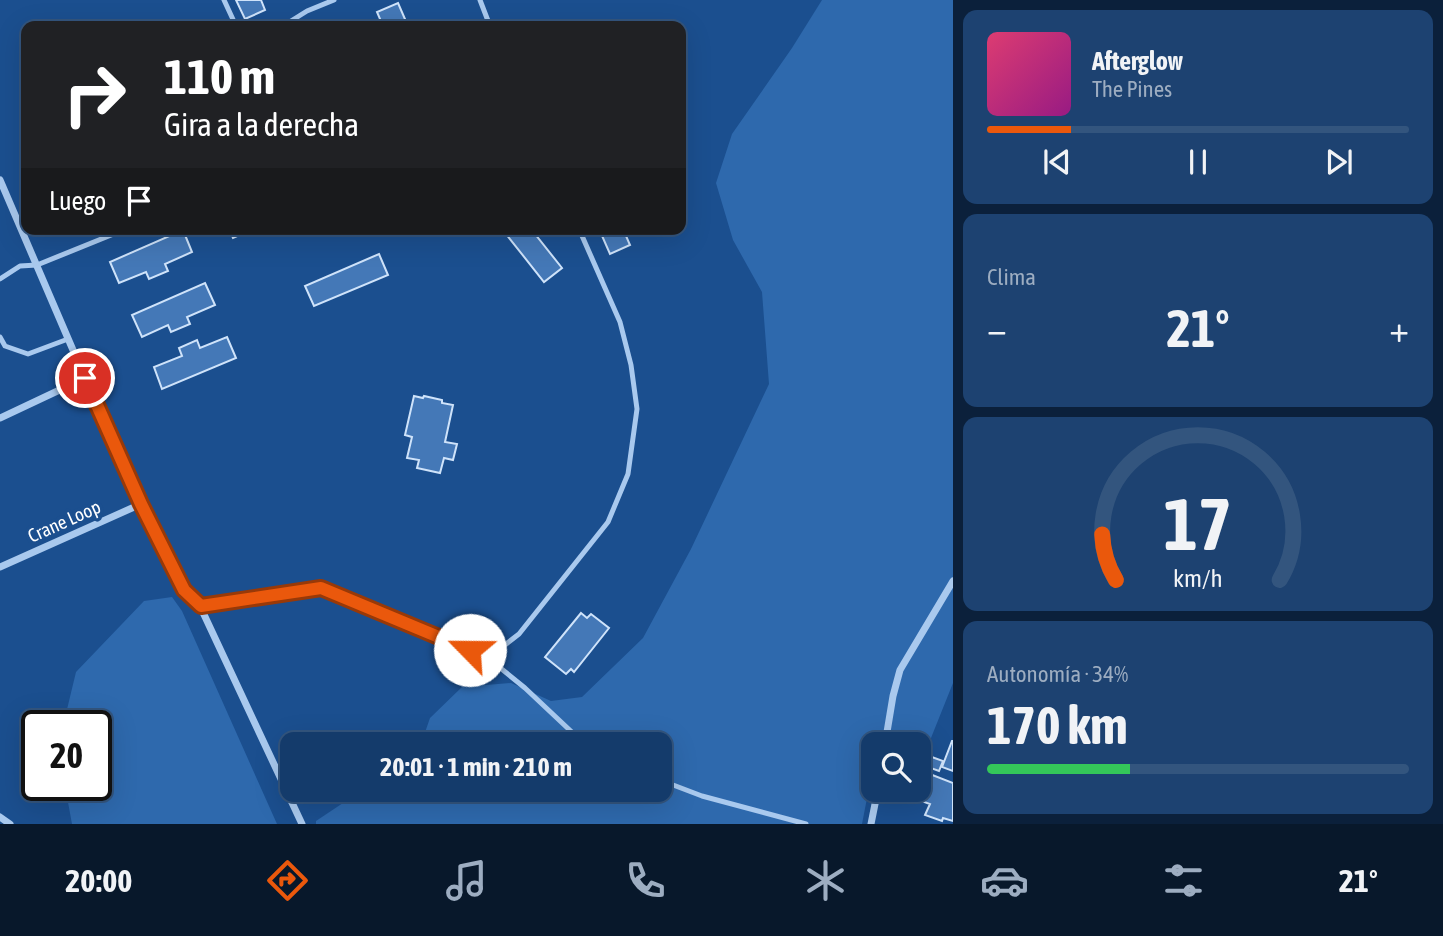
<!DOCTYPE html>
<html lang="es">
<meta charset="utf-8">
<style>
body{margin:0;font-family:"Asap Condensed",sans-serif;background:#1d4271;color:#f1f3f6;height:100vh;display:flex;flex-direction:column;font-size:26px;white-space:nowrap}
*{box-sizing:border-box;margin:0}
p{font-size:23px;color:#9dadc1}
.icon{flex:none;width:38px;height:38px;fill:none;stroke:currentColor;stroke-width:2;stroke-linecap:round;stroke-linejoin:round}
.map{position:relative;flex:1;overflow:hidden}
.details{display:flex;flex-direction:column;gap:10px;padding:10px;background:#0b203b;width:490px}
.details>*{flex:none}
.banner{position:absolute;left:21px;top:21px;width:665px;height:214px;border-radius:14px;box-shadow:0 7px 28px #0002,0 0 0 2px #33557e;background:#202124;color:#fff;overflow:hidden}
.controls{position:absolute;left:861px;top:732px;display:grid;gap:14px}
.controls a{display:grid;place-items:center;width:70px;height:70px;border-radius:14px;background:#143b6b;box-shadow:0 7px 28px #0002,0 0 0 2px #33557e;font-size:35px}
.speed{position:absolute;left:21px;top:710px;display:flex;gap:14px;font-size:35px;font-weight:700;text-align:center}
.speed>*{display:grid;place-content:center;width:91px;height:91px;border-radius:50%;background:#143b6b;box-shadow:0 7px 28px #0002,0 0 0 2px #33557e;line-height:1}
.speed .limit{border:4px solid #111;border-radius:10px;background:#fff;color:#111}
.pin{position:absolute;display:grid;place-items:center;width:60px;height:60px;color:#fff;margin:-30px;border:4px solid #fff;border-radius:50%;box-shadow:0 2px 7px #0007}
.me{position:absolute;width:77px;margin:-38px;rotate:293deg;stroke-linejoin:round;filter:drop-shadow(0 0 5px #0008)}
.turn{display:flex;align-items:center;gap:24px;height:147px;padding:0 28px;font-size:32px}
.turn .icon{width:91px;height:91px;stroke-width:2.5}
.turn b{display:block;font-size:49px;line-height:60px}
.then{display:flex;align-items:center;height:66px;padding:0 28px;background:#0003;gap:14px;font-size:26px}
.big{font-size:52px;font-weight:700;line-height:1.1}
.details .card{flex:1;display:flex;flex-direction:column;justify-content:center;gap:10px;min-width:0;padding:0 24px;border-radius:14px;background:#1d4271}
.details .dial{align-items:center;gap:0}
.dial svg{height:182px;overflow:visible;fill:none;stroke:#33557e;stroke-width:7;stroke-linecap:round;text-anchor:middle}
.dial text{fill:#f1f3f6;stroke:none}
.song{display:flex;align-items:center;gap:21px}
.cover{width:84px;height:84px;border-radius:10px;background:linear-gradient(135deg,hsl(340 70% 55%),hsl(310 70% 35%))}
.played{height:7px;border-radius:4px;background:linear-gradient(90deg,#ea580c 20%,#33557e 20%)}
.keys{display:flex;justify-content:space-around;direction:ltr}
.heat{display:flex;justify-content:space-between;align-items:center;font-size:38px;direction:ltr}
.charge{height:10px;border-radius:5px;background:linear-gradient(90deg,#34c759 34%,#33557e 0)}
.trip{position:absolute;left:280px;top:732px;width:392px;height:70px;border-radius:14px;background:#143b6b;box-shadow:0 7px 28px #0002,0 0 0 2px #33557e;font-weight:700;line-height:70px;text-align:center}
.menu{display:flex;height:112px;justify-content:space-around;align-items:center;background:#08182b;color:#9dadc1}
.menu .icon{width:49px;height:49px}
.menu .selected{color:#ea580c}
.menu b{font-size:32px;color:#f1f3f6}
main{display:flex;flex:1;min-height:0}
.map>svg:first-child{display:block}
</style>
<main>
<div class="map">
<svg width="953" height="824" viewBox="0 0 953 824">
<rect width="100%" height="100%" fill="#1b4f8f"/>
<path fill="#2e69ad" d="M822,0h131v683l-34,85v-24h-46v45h25l-3,4h-27l-6,31h-546v-3l36,-24 21,-8h287v-45h-239l9,-26 32,-31 49,-4 40,18 31,-4 61,-59 48,-89 78,-165 -7,-92 -29,-52 -17,-57 16,-49 60,-86z
M172,597l10,14 95,213h-205l-7,-38h31v-60h-33l13,-54 68,-71z"/>
<path fill="#4478b7" stroke="#cfe3fa" stroke-width="2" d="M236,0h25l4,10 -20,9z
M398,3l10,23h-25l-6,-14z
M229,229h24l-20,9z
M502,229h29l31,39 -18,14z
M599,229h24l7,16 -20,9z
M183,230l9,22 -27,12 3,7 -19,8 -3,-7 -27,11 -9,-21z
M379,254l9,21 -74,31 -9,-20z
M205,283l10,22 -28,12 3,7 -19,8 -3,-7 -26,12 -10,-22z
M227,337l9,21 -74,31 -8,-22 28,-11 -3,-8 18,-8 3,8z
M414,396l9,2 1,-2 18,4v3l11,2 -8,37 12,2 -4,16 -9,-2 -4,15 -23,-5 2,-8 -12,-2 5,-21 -7,-2z
M581,613l6,5 4,-4 18,14 -35,44 -3,-3 -5,5 -21,-17z
M952,741h1v30l-11,-4z
M929,756l14,5 -4,10 -14,-5z
M922,771l31,12v38l-10,-3 -1,3 -17,-6 5,-11 -17,-6 4,-9h2v-10z"/>
<g fill="none" stroke-linecap="round" stroke-linejoin="round">
<path stroke="#a9c9ee" stroke-width="5" d="M224,0l12,26
M480,0l10,26
M283,26l24,-15 27,-11
M0,279l20,-13 17,-1 89,-36
M0,337l5,9 23,8 40,-15
M200,606l121,-18 167,70 31,-24 89,-112 20,-48 9,-65 -6,-44 -11,-43 -41,-93
M488,658l37,30 51,48 11,8
M660,780l42,16 104,28"/>
<path stroke="#a9c9ee" stroke-width="7" d="M0,180l85,198 56,126 43,86 16,16 102,218
M0,418l85,-40
M0,567l141,-63
M885,744l8,-48 7,-26 53,-89
M0,817l10,7
M871,824l7,-35"/>
</g>
<g fill="none" stroke-linecap="round" stroke-linejoin="round">
<g stroke="#983908" stroke-width="18">
<path id="route" d="M85,378l56,126 43,86 17,16 120,-18 149,62"/>
</g>
<use href="#route" stroke="#ea580c" stroke-width="12"/>
</g>
<g text-anchor="middle" stroke-width="7" stroke-linejoin="round" paint-order="stroke">
<g font-size="19" fill="#fff" stroke="#1b4f8f">
<text transform="translate(64 521) rotate(-24)" y="7">Crane Loop</text>
</g>
</g>
</svg>
<div class="controls">
<a><svg class="icon" aria-label="search" viewBox="0 0 24 24"><circle cx="10" cy="10" r="6"/><path d="M15 15l6 6"/></svg></a>
</div>
<div class="speed"><div class="limit">20</div></div>
<div class="pin" style="left:85px;top:378px;background:#d93025"><svg class="icon" aria-label="arrive" viewBox="0 0 24 24"><path d="M6 21V4h12l-3 4 3 4H6"/></svg></div>
<svg class="me" style="left:470px;top:650px" viewBox="-20 -20 40 40"><circle r="19" fill="#fff"/><path d="M0-13L10 11 0 6-10 11z" fill="#ea580c"/></svg>
<div class="trip">20:01 · 1 min · 210 m</div>
<div class="banner">
<div class="turn"><svg class="icon" aria-label="right" viewBox="0 0 24 24"><path d="M7 20v-9h11M14 6l5 5-5 5"/></svg><div><b>110 m</b>Gira a la derecha</div></div>
<div class="then">Luego<svg class="icon" aria-label="arrive" viewBox="0 0 24 24"><path d="M6 21V4h12l-3 4 3 4H6"/></svg></div>
</div>
</div>
<section class="details">
<div class="card">
<div class="song"><i class="cover"></i><div><b>Afterglow</b><p>The Pines</p></div></div>
<div class="played"></div>
<div class="keys"><svg class="icon" aria-label="previous" viewBox="0 0 24 24"><path d="M18 5L8 12l10 7zM5 5v14"/></svg><svg class="icon" aria-label="pause" viewBox="0 0 24 24"><path d="M8 5v14M16 5v14"/></svg><svg class="icon" aria-label="next" viewBox="0 0 24 24"><path d="M6 5l10 7-10 7zM19 5v14"/></svg></div>
</div>
<div class="card"><p>Clima</p>
<div class="heat"><a>−</a><b class="big">21°</b><a>+</a></div>
</div>
<div class="card dial"><svg viewBox="0 0 100 80">
<path d="M14 69A42 42 0 1 1 86 69"/>
<path d="M14 69A42 42 0 0 1 8 49" stroke="#ea580c"/>
<text x="50" y="56" font-size="32" font-weight="700">17</text>
<text x="50" y="72" font-size="11">km/h</text>
</svg></div>
<div class="card"><p>Autonomía · 34%</p><b class="big">170 km</b><div class="charge"></div></div>
</section>
</main>
<nav class="menu">
<b>20:00</b>
<svg class="icon selected" aria-label="directions" viewBox="0 0 24 24"><path d="M12 3l9 9-9 9-9-9zM9 14v-3h6M13 9l2 2-2 2"/></svg>
<svg class="icon" aria-label="music" viewBox="0 0 24 24"><path d="M9 18V5l10-2v13"/><circle cx="6" cy="18" r="3"/><circle cx="16" cy="16" r="3"/></svg>
<svg class="icon" aria-label="phone" viewBox="0 0 24 24"><path d="M5 4h4l2 5-3 2q2 4 5 5l2-3 5 2v4C11 20 4 13 5 4z"/></svg>
<svg class="icon" aria-label="climate" viewBox="0 0 24 24"><path d="M12 3v18M4 7l16 10M4 17L20 7"/></svg>
<svg class="icon" aria-label="car" viewBox="0 0 24 24"><path d="M5 17H2v-5l4-1 3-4h7l3 4 3 1v5h-3M9 17h6M6 11h13"/><circle cx="7" cy="17" r="2"/><circle cx="17" cy="17" r="2"/></svg>
<svg class="icon" aria-label="filters" viewBox="0 0 24 24"><path d="M4 7h16M4 17h16"/><circle cx="9" cy="7" r="2"/><circle cx="15" cy="17" r="2"/></svg>
<b>21°</b>
</nav>
